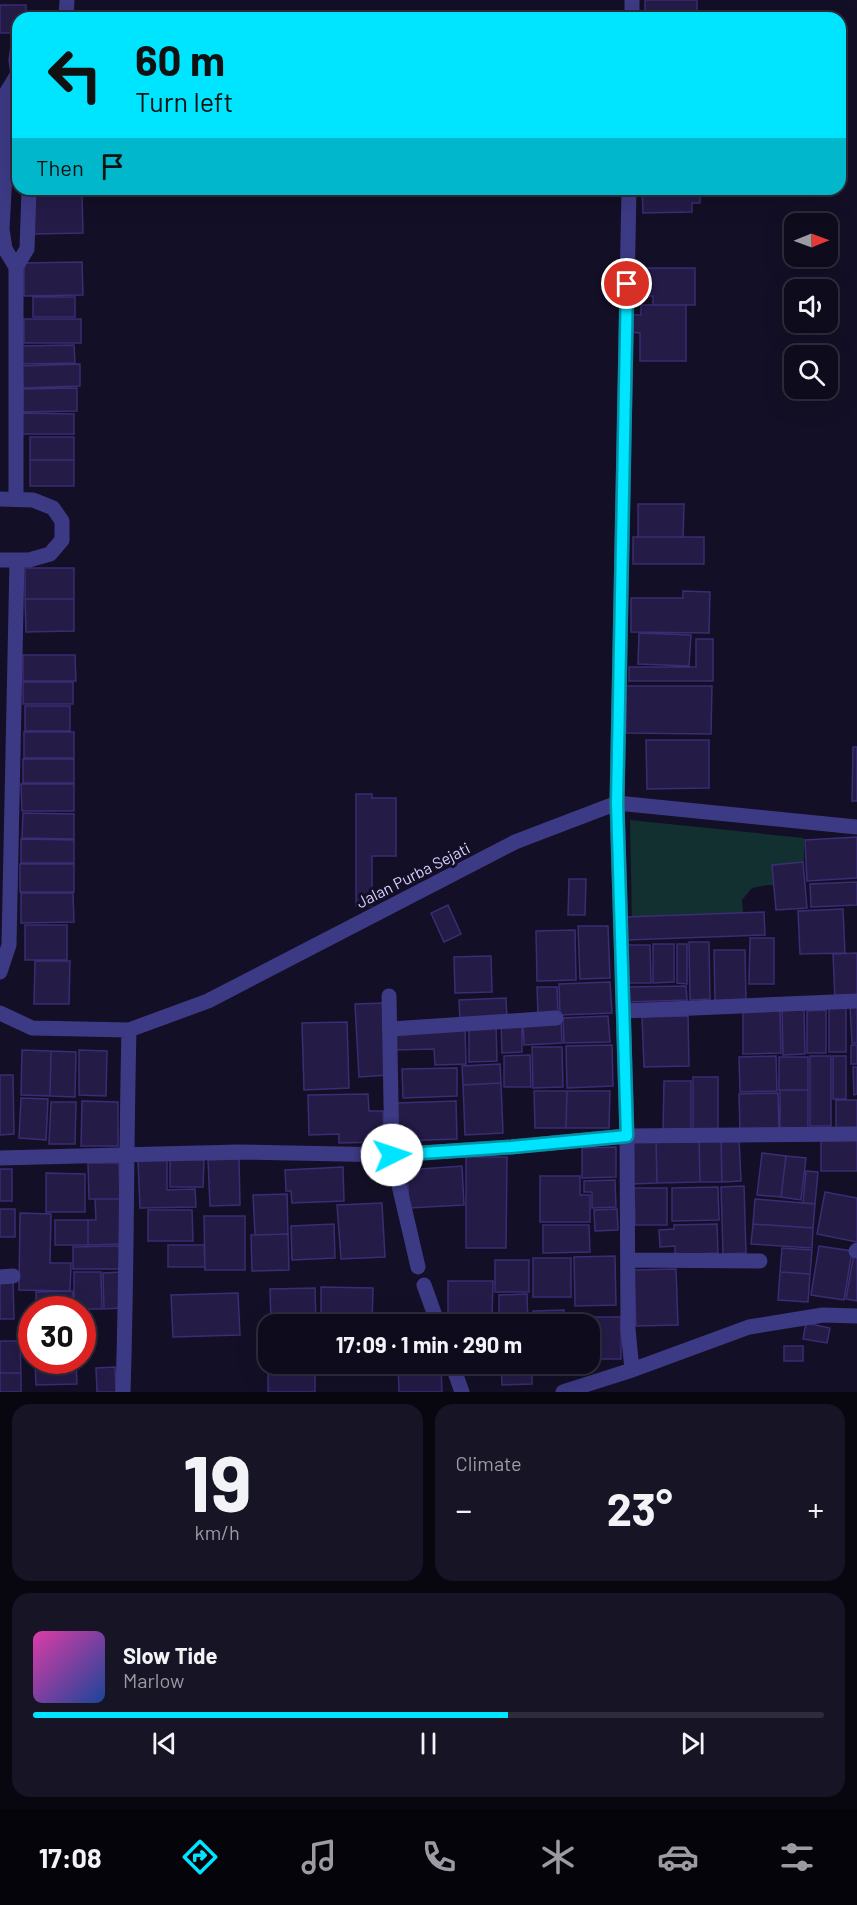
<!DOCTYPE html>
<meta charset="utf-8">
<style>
body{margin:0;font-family:Barlow,sans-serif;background:#171425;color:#f1f3f6;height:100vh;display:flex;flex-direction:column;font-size:22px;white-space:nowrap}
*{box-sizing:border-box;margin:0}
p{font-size:20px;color:#9b9ba3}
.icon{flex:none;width:33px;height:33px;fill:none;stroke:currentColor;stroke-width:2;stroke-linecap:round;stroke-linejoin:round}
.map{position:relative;height:1392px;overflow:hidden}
.sheet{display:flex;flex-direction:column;gap:12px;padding:12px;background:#08060f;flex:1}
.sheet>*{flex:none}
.hud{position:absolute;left:12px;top:12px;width:834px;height:183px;border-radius:18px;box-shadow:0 6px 24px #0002,0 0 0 2px #2e2b3b;background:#00e5ff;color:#111;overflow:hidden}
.needle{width:39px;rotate:89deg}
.buttons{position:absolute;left:784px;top:213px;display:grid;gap:12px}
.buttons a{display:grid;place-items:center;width:54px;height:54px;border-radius:12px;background:#0e0b1c;box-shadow:0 6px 24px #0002,0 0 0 2px #2e2b3b;font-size:30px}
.speed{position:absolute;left:18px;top:1296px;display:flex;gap:12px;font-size:30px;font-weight:700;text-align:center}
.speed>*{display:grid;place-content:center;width:78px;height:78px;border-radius:50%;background:#0e0b1c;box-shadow:0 6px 24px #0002,0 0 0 2px #2e2b3b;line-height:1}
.speed .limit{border:9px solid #d22;background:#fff;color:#111}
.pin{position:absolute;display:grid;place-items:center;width:51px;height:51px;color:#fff;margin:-26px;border:3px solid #fff;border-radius:50%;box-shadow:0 2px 6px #0007}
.me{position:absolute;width:66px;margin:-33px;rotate:86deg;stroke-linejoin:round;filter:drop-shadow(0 0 4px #0008)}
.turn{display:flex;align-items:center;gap:21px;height:126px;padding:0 24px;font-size:27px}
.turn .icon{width:78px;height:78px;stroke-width:2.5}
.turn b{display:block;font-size:42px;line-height:51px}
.then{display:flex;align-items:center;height:57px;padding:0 24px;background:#0003;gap:12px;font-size:22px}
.big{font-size:45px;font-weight:700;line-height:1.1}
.sheet .tile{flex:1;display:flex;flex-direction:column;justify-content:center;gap:9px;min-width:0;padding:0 21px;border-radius:18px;background:#171425}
.sheet .dial{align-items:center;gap:0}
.dial b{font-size:78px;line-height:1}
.song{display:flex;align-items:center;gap:18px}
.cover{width:72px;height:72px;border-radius:9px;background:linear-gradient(135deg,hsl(320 70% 55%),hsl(220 70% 35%))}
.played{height:6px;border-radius:3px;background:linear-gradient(90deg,#00e5ff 60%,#2e2b3b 60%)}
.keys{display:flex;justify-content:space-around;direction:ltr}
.heat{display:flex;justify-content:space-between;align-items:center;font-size:33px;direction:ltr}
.sheet .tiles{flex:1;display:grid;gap:12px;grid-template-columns:1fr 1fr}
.tile:last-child{grid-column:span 2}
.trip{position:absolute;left:258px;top:1314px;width:342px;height:60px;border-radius:18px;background:#0e0b1c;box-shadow:0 6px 24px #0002,0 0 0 2px #2e2b3b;font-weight:700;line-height:60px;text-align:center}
.tabs{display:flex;height:96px;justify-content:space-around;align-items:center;background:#06040b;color:#9b9ba3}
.tabs .icon{width:42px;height:42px}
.tabs .active{color:#00e5ff}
.tabs b{font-size:27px;color:#f1f3f6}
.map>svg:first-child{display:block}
</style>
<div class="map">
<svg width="857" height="1392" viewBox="0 0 857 1392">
<rect width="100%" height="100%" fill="#130f26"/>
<path fill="#12302f" d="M630,820l174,18v41l-19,7 -17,-1 -16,3 -10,12 2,24 -112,2z"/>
<path fill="#241b47" stroke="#3b2d73" stroke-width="1.5" d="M645,0h52v13l-52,1z
M0,5h26v13h-8v15h-18z
M702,15v3h-56v-2z
M36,189h43v3l-43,1z
M642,189h58v14h-8v9l-49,1z
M82,194l1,39 -50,1v-39z
M82,262l1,33 -59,1v-33z
M636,268h59v37h-42v-9h-17z
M33,297h42v20h-42z
M641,305h45v56h-46v-28l-11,-1 1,-17h11z
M24,319h57v24h-57z
M74,345l1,18 -53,1v-18z
M80,364v22l-57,2 -1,-22z
M77,388v23l-54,1v-23z
M22,413l52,1v20h-52z
M30,437h44v23h-44z
M30,460h44v26h-44z
M638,504h46l-1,33h-45z
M633,537h71v27h-71z
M25,568h49v31h-49z
M683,591l27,1 -1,41 -78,-1v-34h52z
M25,599h49v32l-48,1z
M639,633l52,2 -2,31 -51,-2z
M696,639h17v42h-84v-14h67z
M23,655h52l1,26h-53z
M23,682h50v22h-50z
M626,686h86l-1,48 -85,-1z
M25,706h45v25h-45z
M24,732h50v26h-50z
M646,740h63v48l-62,1z
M853,747h4v54h-5z
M23,759h51v24h-51z
M21,784h53v27h-52z
M356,794h16v4h24v58h-24v50h-16z
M23,813l51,1v25l-52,-1z
M857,837v41l-50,3 -2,-41z
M21,839l53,1v23h-53z
M803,862l4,46 -31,2 -4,-45z
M20,864h54v28h-54z
M569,879h17l-1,36h-17z
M857,882v23l-46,2 -1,-23z
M21,893h52l1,29 -53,1z
M448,905l13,29 -17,8 -13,-29z
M843,909l2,44 -45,1 -2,-43z
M764,912l1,23 -138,5 -1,-23z
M25,925h42v35h-42z
M578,926h30l2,52 -30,1z
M575,930l1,50 -39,1 -1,-50z
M750,938h24v46h-25z
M689,942h20l1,57 -20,1z
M653,944h21v38l-21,1z
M677,944h10v40l-10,-1z
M624,945h26l1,38h-26z
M714,950h31l1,52h-31z
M857,953v47l-22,1 -2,-47z
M491,956l1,36 -37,1 -1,-36z
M35,961h35l-1,43h-35z
M610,982l2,31 -52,2 -1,-31z
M686,986l1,14 -60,2v-15z
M537,987h20l1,27 -20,1z
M506,998l1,21 -47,2 -1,-21z
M386,1003l3,72 -30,2 -4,-73z
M829,1004h17v48h-17z
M850,1006h7v37h-5z
M780,1010l1,43 -38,1v-43z
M782,1010h22l1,44 -22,1z
M826,1010v43h-19v-42z
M608,1016l2,26 -46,1 -1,-25z
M688,1016l1,50 -45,1 -2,-50z
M561,1020l1,23 -38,2 -1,-23z
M347,1022l2,66 -45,2 -2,-67z
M501,1022h21v30l-20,1z
M496,1025l1,36 -28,1v-36z
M465,1028l1,36 -31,1 -1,-16 -39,1 -1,-20z
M612,1045l1,41 -46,2 -1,-42z
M851,1045h6v19h-6z
M532,1047h30l1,40 -30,1z
M22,1050l29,1 -1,45 -29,-1z
M79,1050l28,1 -1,45 -27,-1z
M51,1051l25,1 -1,45 -25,-1z
M530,1055l1,32h-27v-31z
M776,1056l1,35 -37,1 -1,-35z
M810,1056h21v70h-21z
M833,1056h13v43h-13z
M779,1057h29v33h-29z
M500,1064l1,19 -38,2 -1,-19z
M853,1067h4v27l-3,1z
M457,1068v28l-54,2 -1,-29z
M0,1075h13l1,59 -14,1z
M693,1077h25v54h-25z
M664,1081h27v51l-28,-1z
M501,1083l2,50 -38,2 -2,-50z
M780,1090h28v39h-28z
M534,1091h33l-1,37h-31z
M567,1091h43l-1,37h-43z
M778,1093l1,36 -39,1 -1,-36z
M368,1094l1,17h14l1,31 -45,1v-9l-30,1 -1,-40z
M21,1098l27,1 -2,41 -27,-2z
M836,1100h21v32h-21z
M82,1101l36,1v44h-37z
M456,1101l1,38 -60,2 -1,-38z
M51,1102h25l-1,42h-26z
M821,1136h36v35h-36z
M739,1138l2,43 -19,1 -1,-43z
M699,1139h22l1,43h-22z
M699,1139l1,43 -43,1 -1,-43z
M656,1140l1,43 -25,1 -1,-43z
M616,1147v30l-34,1v-30z
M762,1153l24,3 -5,41 -24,-2z
M786,1156l20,2 -5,42 -20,-3z
M466,1157h41l-1,91h-40z
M167,1159v31l28,-1 1,18 -56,1 -2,-48z
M170,1159l34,1 -1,27h-33z
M239,1159l1,46 -30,1 -2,-46z
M88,1163h31l1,36h-31z
M462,1166l2,39 -55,3 -2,-38z
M343,1167l1,34 -52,2 -1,-12h-5l-1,-21z
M0,1169h12v32h-12z
M806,1171l12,1 -3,32 -12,-1z
M46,1173l39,1v38h-39z
M540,1176h40v19h10v27h-50z
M615,1180l1,27 -24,1v-16h-8v-11z
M744,1186l2,67 -23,1 -2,-67z
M718,1187l1,33 -47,1v-33z
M634,1188h33v37h-32z
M825,1192l32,6v44l-40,-8z
M287,1194l1,40 -33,1 -2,-40z
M95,1199h25l1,45 -33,1v-25h8z
M755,1199l60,5 -2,24 -60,-4z
M382,1203l3,54 -44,2 -4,-54z
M0,1209h15v28h-15z
M617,1209l1,21 -23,1 -1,-21z
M148,1210h44l1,31h-45z
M20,1213l31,1 -1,49h21l-1,28 -51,-1z
M204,1216h41v54h-40z
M55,1220h33v25h-33z
M334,1224l1,34 -43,2 -1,-34z
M717,1224l1,29 -43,2v-9l-15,1 -1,-17 15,-1v-4z
M753,1224l60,4 -1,20 -61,-4z
M543,1225h46l1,27 -47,1z
M288,1234l1,36 -37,1 -1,-36z
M168,1245h36l1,22h-37z
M120,1246v23h-47v-22z
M819,1246l33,5 -8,49 -33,-5z
M782,1248l30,2 -2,24 -30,-2z
M854,1253l3,1v47l-11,-2z
M615,1256l1,49 -41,1 -1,-49z
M533,1258h38v39h-38z
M495,1260h34v32h-34z
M676,1269l2,56 -42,1 -2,-56z
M74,1272h27l1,37h-28z
M122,1272v36l-18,1 -1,-36z
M780,1272l30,2 -2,28 -30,-2z
M0,1280h13l1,39h-14z
M448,1281h45l-1,36h-44z
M321,1287l52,1 -1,36h-51z
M315,1288l1,36h-45l-1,-35z
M73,1291v19h-37v-18z
M238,1293l2,42 -67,2 -2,-42z
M527,1294l1,30h-29v-29z
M564,1310v14h-30l-1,-13z
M578,1317h43v42h-31v-35h-12z
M496,1319v5h-37v-4z
M806,1323l24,5 -3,15 -24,-4z
M0,1341h20l1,32h-21z
M784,1346h19v15h-19z
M35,1360h41l1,24 -41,1z
M398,1364h43l1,28h-43z
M459,1364h38v5l-38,1z
M501,1364h31v20l-30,1z
M268,1366l47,1v25h-47z
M115,1367l1,25h-19l-1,-24z
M0,1373h21v19h-21z"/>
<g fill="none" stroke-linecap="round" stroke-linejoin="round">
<path stroke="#3d3a85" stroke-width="15" d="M66,18l1,-18
M632,18v-18
M18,44l-2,16 2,16
M629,189l-12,614 10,333 1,193 4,41
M16,267l-11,-18 -3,-20 4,-74 -1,-60 12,-20
M0,499l33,1 20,8 9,13v19l-12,14 -21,6h-29
M16,499v-232l11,-18 2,-60
M0,972l9,-27 8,-385
M389,996l3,159 26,112
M623,1011l234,-10
M0,1013l32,15 97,2 79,-29 307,-159 102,-39 240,24
M391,1029l165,-11
M0,1158l238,-6 154,3 119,-8 116,-11 230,-2
M856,1251l1,-1
M629,1260l131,1
M0,1277l13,-1
M424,1285l14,39
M452,1364l10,28
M123,1392c4,-121 3,-241 6,-362
M563,1392l69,-22 117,-43 74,-12 34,1"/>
</g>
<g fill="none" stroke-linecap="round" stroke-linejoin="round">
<g stroke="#0095a6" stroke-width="15">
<path id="route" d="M392,1155l119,-8 116,-11 -10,-333 10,-519"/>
</g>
<use href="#route" stroke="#00e5ff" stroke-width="10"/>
</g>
<g text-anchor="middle" stroke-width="6" stroke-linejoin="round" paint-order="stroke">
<g font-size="16" fill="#d9d4ff" stroke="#130f26">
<text transform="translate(413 875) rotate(-27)" y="6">Jalan Purba Sejati</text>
</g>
</g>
</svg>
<div class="buttons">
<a><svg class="needle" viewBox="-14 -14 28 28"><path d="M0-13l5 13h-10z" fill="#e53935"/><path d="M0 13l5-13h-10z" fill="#9b9ba3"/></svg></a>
<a><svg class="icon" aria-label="sound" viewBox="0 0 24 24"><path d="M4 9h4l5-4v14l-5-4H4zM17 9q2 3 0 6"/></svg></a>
<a><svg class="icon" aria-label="search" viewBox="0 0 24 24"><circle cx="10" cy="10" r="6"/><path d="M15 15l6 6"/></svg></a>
</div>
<div class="speed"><div class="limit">30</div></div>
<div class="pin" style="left:627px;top:284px;background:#d93025"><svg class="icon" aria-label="arrive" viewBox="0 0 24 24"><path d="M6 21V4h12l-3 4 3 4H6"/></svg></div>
<svg class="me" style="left:392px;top:1155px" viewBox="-20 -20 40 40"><circle r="19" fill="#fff"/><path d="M0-13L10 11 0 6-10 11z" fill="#00e5ff"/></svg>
<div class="trip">17:09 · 1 min · 290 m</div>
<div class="hud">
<div class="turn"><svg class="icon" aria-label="left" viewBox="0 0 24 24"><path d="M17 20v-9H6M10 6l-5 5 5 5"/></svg><div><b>60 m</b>Turn left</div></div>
<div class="then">Then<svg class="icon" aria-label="arrive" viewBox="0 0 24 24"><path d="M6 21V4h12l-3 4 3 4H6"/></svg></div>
</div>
</div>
<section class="sheet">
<div class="tiles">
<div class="tile dial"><b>19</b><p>km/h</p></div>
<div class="tile"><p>Climate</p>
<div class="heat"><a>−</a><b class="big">23°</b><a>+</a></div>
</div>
<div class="tile">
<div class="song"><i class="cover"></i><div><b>Slow Tide</b><p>Marlow</p></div></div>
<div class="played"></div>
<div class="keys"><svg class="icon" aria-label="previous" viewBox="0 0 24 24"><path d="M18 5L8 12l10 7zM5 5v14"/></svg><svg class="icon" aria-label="pause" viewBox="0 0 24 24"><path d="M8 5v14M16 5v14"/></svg><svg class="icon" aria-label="next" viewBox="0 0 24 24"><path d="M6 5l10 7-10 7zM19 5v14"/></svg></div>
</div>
</div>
</section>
<nav class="tabs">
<b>17:08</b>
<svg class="icon active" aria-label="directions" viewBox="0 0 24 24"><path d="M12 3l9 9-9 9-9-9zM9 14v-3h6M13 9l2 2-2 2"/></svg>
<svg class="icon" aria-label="music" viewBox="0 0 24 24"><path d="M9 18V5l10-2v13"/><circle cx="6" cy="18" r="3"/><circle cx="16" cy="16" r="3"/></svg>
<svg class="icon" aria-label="phone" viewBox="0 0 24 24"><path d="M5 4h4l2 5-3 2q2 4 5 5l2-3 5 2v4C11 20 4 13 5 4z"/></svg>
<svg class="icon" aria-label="climate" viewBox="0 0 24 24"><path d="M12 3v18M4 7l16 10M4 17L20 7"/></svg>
<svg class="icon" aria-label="car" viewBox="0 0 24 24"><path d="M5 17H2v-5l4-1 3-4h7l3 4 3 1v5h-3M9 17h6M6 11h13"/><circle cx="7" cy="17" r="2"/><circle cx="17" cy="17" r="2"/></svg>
<svg class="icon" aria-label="filters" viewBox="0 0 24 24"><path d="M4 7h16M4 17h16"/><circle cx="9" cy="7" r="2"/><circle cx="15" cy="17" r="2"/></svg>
</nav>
